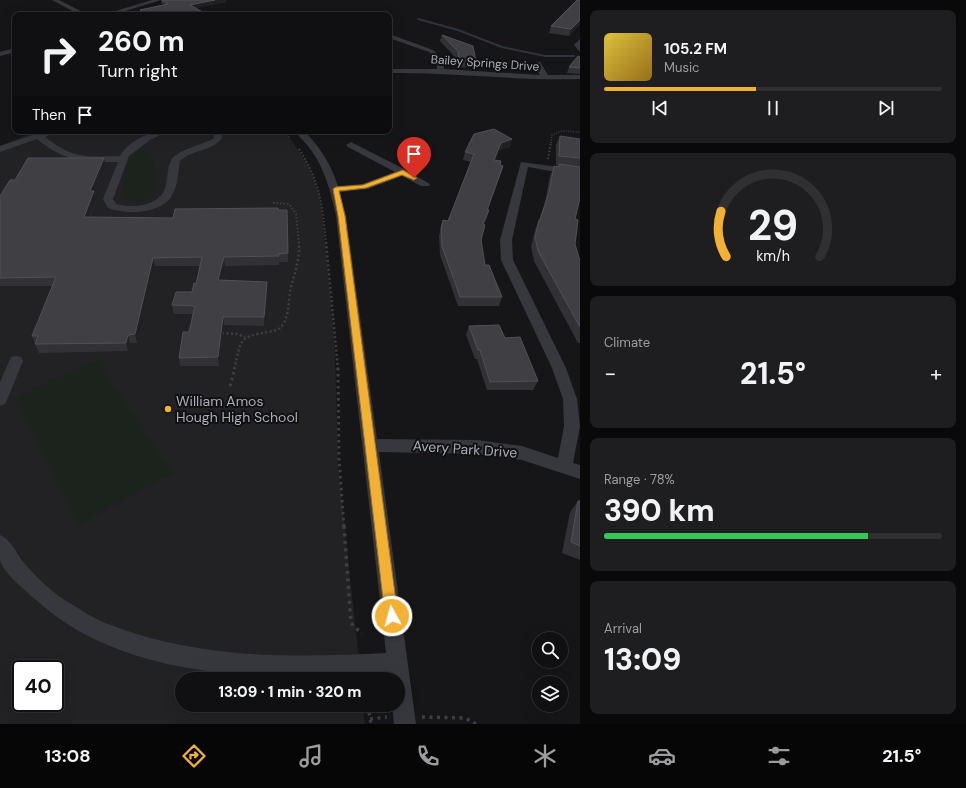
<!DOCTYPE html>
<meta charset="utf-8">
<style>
body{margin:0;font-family:"DM Sans",sans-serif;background:#1e1e20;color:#f1f3f6;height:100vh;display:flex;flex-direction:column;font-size:15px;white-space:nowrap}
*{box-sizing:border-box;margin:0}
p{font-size:13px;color:#9c9d9f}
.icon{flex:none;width:22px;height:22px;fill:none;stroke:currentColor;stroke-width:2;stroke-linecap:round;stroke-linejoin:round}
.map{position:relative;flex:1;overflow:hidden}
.drawer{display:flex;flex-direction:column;gap:10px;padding:10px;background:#09090a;width:386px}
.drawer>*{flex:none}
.top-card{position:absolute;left:12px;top:12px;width:380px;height:122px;border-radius:8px;box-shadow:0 4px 16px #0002,0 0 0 1px #303032;background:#101012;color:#f1f3f6;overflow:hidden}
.controls{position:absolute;left:532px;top:632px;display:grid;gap:8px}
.controls a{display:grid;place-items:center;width:36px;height:36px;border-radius:50%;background:#101012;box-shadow:0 4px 16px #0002,0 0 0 1px #303032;font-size:20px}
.speed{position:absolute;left:12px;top:660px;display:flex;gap:8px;font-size:20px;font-weight:700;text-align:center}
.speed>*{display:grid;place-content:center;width:52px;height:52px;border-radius:50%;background:#101012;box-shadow:0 4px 16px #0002,0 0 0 1px #303032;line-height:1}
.speed .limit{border:2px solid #111;border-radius:6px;background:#fff;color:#111}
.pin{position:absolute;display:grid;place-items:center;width:34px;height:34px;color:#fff;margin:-41px -17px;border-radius:50% 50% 50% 0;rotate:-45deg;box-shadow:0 0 4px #0007}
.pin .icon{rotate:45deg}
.me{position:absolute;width:44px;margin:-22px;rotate:353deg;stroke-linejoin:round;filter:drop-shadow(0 0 3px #0008)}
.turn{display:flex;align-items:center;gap:14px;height:84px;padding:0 20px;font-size:18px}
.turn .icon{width:52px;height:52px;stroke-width:2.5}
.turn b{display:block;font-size:28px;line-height:34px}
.then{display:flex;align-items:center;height:38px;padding:0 20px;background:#0003;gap:8px;font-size:15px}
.big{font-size:30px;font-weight:800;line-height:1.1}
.drawer .card{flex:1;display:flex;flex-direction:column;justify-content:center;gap:6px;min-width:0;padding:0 14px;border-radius:8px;background:#1e1e20}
.drawer .dial{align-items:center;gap:0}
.dial svg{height:104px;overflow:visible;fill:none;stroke:#303032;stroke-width:7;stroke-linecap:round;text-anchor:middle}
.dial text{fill:#f1f3f6;stroke:none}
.song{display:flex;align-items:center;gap:12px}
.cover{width:48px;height:48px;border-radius:6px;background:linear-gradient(135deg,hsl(50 70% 55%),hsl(40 70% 35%))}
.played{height:4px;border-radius:2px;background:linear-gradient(90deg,#f2b134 45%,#303032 45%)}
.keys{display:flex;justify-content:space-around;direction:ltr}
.heat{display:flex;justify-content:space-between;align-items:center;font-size:22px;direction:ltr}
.charge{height:6px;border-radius:3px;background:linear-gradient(90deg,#34c759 78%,#303032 0)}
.trip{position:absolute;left:175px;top:672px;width:230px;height:40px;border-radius:20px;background:#101012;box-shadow:0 4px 16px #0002,0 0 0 1px #303032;font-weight:800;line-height:40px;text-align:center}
.tabs{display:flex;height:64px;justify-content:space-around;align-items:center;background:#060607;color:#9c9d9f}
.tabs .icon{width:28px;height:28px}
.tabs .current{color:#f2b134}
.tabs b{font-size:18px;color:#f1f3f6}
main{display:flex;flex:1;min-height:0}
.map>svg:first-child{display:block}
</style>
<main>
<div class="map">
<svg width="580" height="724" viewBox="0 0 580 724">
<rect width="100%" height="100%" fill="#161618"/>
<path fill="#222225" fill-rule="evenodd" d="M36,131h245l9,7 18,27 12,30 9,87 6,71 3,112 23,214h-179v26h181l2,19h-365v-578zM21,669h34v34h-34z"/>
<path fill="#1c231d" d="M139,150h5l6,4c6,14 14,41 -6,47 -8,2 -14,0 -21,-3 -4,-13 5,-40 16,-48z
M97,360l75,113 -92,52 -64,-128z"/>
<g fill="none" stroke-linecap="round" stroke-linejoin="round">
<path stroke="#2c353c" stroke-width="2" d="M418,19l40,11 44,17 43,9h29"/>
<path stroke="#3d3f44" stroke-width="1.5" stroke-dasharray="1 1.5" stroke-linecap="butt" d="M283,131l7,7
M551,143l1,-8 10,-4 18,1"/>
<path stroke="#3d3f44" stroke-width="2" stroke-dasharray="1.5 2" stroke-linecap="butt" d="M299,149c22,35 23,55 27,94
M548,159l3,-17
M273,203l16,1 7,10 3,29"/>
<path stroke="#3d3f44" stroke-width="2.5" stroke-dasharray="2 2.5" stroke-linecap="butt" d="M326,242l12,127
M222,333l15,1 8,3
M234,369c8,-29 3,-32 34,-37 4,-1 9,-1 12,-4 10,-10 8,-28 11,-41 4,-15 9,-29 8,-45"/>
<path stroke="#3d3f44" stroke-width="3" stroke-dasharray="2.5 3.5" stroke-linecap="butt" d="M338,368l1,90 5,69
M230,386l5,-18"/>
<path stroke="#3d3f44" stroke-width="3.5" stroke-dasharray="3 4.5" stroke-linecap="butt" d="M344,526l7,97 11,11
M368,705l3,19
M422,717l43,1 11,6
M370,719l17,-2"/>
<path fill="#37383d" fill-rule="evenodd" d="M52,0h7l29,15h-8z
M152,0h9l-49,15h-10z
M389,34l44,16 11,10v9l96,6 -7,-11 4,-2h3l8,13h32v4c-64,2 -127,-7 -191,-6v-4h48v-9l-8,-8 -40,-14z
M580,39v13l-6,-7z
M15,48v4l-15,4v-4z
M45,131h13l-13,6c28,22 41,20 75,19 9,-16 31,-25 48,-25l-18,9 -21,16 -16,43 3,5c16,4 43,3 49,-16 3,-9 2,-21 7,-30l10,-7 29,-11 3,-2 -1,-7h8l1,7c-10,14 -30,11 -42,23 -2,11 -2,24 -8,34 -10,19 -45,20 -64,13l-5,-9 15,-37c-35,0 -53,0 -81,-23l-37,13v-6z
M295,131h9c16,15 27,34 34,55l24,-2 33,-12 -47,-25 -2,-2 5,-3 55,28 24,14 -1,2h-8l-19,-10 -34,13 -28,3 6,24 31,223 100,1 45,6 36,12 6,-32 -1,-27 -11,-31 -51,-108 -1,-20 21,-78 59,8v6l-52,-9 -16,73 1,20 53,108 11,31 3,27 -7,37 7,2v14l-58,-19 -45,-6 -98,-2 37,272h-22l-2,-19h6v-26h-9l-1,-5c-115,6 -261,9 -352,-74 -10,-9 -33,-27 -36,-40 0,-8 0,-17 0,-25 12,5 17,20 25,29 10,12 30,31 43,38 13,8 26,17 40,22 88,35 184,34 278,29l-50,-437c-5,-23 -11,-47 -25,-66 -5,-7 -11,-12 -16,-19z
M16,356l5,1 2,4 -16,39 -2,4 -5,2v-24l11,-25z"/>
</g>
<path fill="#323236" d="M161,0h65v2l-31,6 13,7h-66l-2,-1v-4l24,-5 -3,-2z
M580,24l-11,12 -20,-3 2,-7z
M442,35l34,26 -1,7 -17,-1 -2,-9 -16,-17z
M580,57v17l-13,-1 2,-6z
M560,136l20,3v59l-5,21v25l4,14 1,2v83h-2l-44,-82 -3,-14 4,-17 4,-10 6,-18 5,-26 4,-10 4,1 1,-1 -3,-1v-20z
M512,139l-2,8 -11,3 -4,10 5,5 3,1 -15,44 -1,9 -3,5 -3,16 4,25 17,32 -3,9h-41l-18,-51 -1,-19 2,-8 7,-7 23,-59 -8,-2 2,-8z
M106,166l-11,27 1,7 -6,17 83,1 105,-8 10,43v9h-9v3l-54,1 -4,14 46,10 -3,36 -40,-1 -5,41h-39l-1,-8 10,-26 4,-18h-19l-2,-9 20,-13 4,-8 4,-18h-45l-18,77h-7l-2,8 -89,2 -7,-17 21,-50h-53v-90z
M469,326l36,12 33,43 -5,9h-46l-10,-31h-2l-9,-24z
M578,501h2v59l-18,-7 8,-41z"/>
<path fill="#212124" d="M215,0h11v2l-36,7v-4z
M580,20v4l-11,12 2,-7z
M512,139l-2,8 -11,3 -7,18 2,-8 7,-17z
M104,158l2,8 -11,27 1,7 -10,25 -2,-8 6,-26z
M503,166l-2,8 -16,44 2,-8z
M489,210l-2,9 -7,14 3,-9z
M224,257l1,9 -6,23 -1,-9z
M153,258l2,8 -18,77 -2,-9z
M267,282v8l-3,36v-9z
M223,317l1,8 -5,41 -1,-9z
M128,335l2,8 -2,8 -2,-8z"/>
<path fill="#3f3f44" stroke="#4f5156" d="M162,0h53l-25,5 18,10h-58l-10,-5 28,-6z
M577,0h3v20l-9,9 -20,-3z
M442,35l31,11 3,15 -17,-1 -1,-9z
M578,56l2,1v11l-11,-1z
M494,129l18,10 -11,4 -7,17 7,1 -1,4 3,1 -16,44h2l-6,14 2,1 -4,15 4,25h4l13,32h-42l-18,-51 -1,-18 2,-8 5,1 26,-67 -9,-2 9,-18z
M560,136l20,3v19l-21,-2z
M28,158h76l-14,33h4l-10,26 89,1 2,-9 103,-1v2h9l1,43 -10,1 1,2 -55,1 -6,23 49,2 -3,35h-41l-5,40 -39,1 4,-26h6l6,-26 -23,-1 4,-13h16l2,-9 2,1 6,-27 -49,1 -18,76 -7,1 -2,8 -91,1 3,-8h-6l24,-59 -56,1v-82l10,-16h5z
M559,164l21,3v31l-5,21 3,1 -3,24 4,14 1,2v67l-42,-76 -3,-14 4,-17h1l9,-28 5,-26 5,1z
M499,325l6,13 15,-1 18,44 -48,1 -10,-32h-2l-9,-24z
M578,501h2v45l-9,-4z"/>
<path fill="#f2b134" stroke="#9d7322" d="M403,170l14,8 -3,2 -12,-5 -36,13 -27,3 6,25 53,400 -2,4 -4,2 -5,-2 -2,-4 -47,-400 -5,-27 3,-2 27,-2z"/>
<circle fill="#f2b134" stroke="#111113" stroke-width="1.5" cx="168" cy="409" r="4"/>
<g text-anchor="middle" stroke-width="4" stroke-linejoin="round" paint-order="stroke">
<g font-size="12" fill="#a8adb8" stroke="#111113">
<text transform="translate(485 63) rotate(4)" y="4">Bailey Springs Drive</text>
</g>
<g font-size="14" fill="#a8adb8" stroke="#111113" text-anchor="start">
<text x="176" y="406">William Amos<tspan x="176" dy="16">Hough High School</tspan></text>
</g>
<g font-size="14" fill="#a8adb8" stroke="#111113">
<text transform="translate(465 449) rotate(4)" y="5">Avery Park Drive</text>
</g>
</g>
</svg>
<div class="controls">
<a><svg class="icon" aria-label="search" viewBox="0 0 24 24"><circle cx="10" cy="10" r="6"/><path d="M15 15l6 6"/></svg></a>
<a><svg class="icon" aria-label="layers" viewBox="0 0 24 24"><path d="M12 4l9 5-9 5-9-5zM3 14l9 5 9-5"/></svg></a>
</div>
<div class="speed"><div class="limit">40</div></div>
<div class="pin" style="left:414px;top:178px;background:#d93025"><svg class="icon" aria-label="arrive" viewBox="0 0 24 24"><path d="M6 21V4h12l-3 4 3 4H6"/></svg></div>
<svg class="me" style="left:392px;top:616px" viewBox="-20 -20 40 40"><circle r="17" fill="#f2b134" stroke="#fff" stroke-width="3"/><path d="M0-11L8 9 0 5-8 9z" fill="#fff"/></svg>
<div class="trip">13:09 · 1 min · 320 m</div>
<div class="top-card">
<div class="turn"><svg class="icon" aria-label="right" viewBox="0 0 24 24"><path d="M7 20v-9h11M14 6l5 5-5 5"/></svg><div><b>260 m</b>Turn right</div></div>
<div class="then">Then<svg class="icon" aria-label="arrive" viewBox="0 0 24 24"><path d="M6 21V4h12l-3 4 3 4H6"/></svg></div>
</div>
</div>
<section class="drawer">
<div class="card">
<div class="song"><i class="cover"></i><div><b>105.2 FM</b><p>Music</p></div></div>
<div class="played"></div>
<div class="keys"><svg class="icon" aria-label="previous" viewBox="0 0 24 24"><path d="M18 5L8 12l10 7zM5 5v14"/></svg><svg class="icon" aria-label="pause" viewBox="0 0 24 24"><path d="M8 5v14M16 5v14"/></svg><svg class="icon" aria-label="next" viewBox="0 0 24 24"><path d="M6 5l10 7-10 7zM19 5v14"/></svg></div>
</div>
<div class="card dial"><svg viewBox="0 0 100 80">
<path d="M14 69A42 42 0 1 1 86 69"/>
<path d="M14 69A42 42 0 0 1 10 34" stroke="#f2b134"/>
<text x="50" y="56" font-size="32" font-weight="700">29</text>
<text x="50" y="72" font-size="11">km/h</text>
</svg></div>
<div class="card"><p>Climate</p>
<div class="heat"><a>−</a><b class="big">21.5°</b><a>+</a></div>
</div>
<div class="card"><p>Range · 78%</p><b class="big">390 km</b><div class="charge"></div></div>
<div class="card"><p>Arrival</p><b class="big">13:09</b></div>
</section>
</main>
<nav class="tabs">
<b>13:08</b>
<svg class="icon current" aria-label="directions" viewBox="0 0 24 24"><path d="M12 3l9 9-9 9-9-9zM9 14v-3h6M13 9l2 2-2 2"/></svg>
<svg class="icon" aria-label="music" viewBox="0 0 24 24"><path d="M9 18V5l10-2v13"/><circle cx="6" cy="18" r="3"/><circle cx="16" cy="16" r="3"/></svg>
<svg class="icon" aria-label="phone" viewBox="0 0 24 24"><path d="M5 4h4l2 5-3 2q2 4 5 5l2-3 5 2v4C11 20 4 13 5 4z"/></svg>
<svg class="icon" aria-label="climate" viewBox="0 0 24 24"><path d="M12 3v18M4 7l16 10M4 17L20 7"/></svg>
<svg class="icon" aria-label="car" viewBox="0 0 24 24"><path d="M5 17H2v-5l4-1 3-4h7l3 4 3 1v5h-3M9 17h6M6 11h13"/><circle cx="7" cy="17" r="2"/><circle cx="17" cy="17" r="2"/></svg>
<svg class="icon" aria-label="filters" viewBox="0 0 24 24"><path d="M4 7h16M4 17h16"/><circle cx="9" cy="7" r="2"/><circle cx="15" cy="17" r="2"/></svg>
<b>21.5°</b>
</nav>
